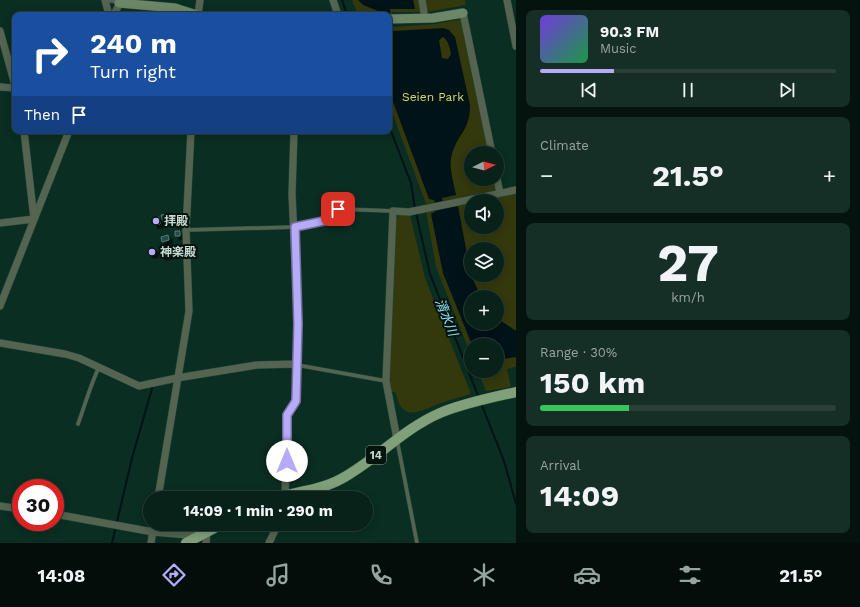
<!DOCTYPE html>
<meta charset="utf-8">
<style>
body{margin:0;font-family:"Work Sans","Noto Sans JP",sans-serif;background:#162f26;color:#f1f3f6;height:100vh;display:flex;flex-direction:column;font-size:15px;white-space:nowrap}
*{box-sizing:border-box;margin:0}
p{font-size:13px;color:#98a4a2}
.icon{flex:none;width:22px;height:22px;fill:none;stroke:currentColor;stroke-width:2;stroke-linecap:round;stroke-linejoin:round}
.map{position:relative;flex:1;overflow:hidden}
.details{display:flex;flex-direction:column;gap:10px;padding:10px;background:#04130e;width:344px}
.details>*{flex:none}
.hud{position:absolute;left:12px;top:12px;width:380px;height:122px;border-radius:8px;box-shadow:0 2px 10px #0003,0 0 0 1px #293f38;background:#1a4fa0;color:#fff;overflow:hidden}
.needle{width:26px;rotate:84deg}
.tools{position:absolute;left:464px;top:146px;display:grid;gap:8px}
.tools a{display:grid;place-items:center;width:40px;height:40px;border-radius:50%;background:#082219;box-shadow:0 2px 10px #0003,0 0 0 1px #293f38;font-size:20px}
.speed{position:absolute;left:12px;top:479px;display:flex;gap:8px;font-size:20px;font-weight:700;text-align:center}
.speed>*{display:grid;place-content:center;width:52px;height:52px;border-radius:50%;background:#082219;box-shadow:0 2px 10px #0003,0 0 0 1px #293f38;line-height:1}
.speed .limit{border:6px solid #d22;background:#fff;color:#111}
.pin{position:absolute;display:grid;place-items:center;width:34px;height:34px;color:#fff;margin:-17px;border-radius:8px;box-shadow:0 2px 6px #0006}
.me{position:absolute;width:44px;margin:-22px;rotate:0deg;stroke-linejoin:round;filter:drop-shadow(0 0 3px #0008)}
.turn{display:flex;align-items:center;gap:14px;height:84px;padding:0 12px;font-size:18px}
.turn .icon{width:52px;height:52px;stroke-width:2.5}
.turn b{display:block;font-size:28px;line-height:34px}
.then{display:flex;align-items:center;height:38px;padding:0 12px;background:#0003;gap:8px;font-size:15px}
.big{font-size:30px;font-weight:700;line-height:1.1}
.details .tile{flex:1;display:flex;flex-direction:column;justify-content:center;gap:6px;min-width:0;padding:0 14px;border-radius:8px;background:#162f26}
.details .dial{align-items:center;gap:0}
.dial b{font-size:52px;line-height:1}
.song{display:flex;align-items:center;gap:12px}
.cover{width:48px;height:48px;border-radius:6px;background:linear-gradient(135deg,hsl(260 70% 55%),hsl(140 70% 35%))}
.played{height:4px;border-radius:2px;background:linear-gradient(90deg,#b6abf8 25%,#293f38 25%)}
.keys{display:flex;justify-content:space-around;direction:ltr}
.heat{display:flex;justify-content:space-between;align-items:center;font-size:22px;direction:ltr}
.charge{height:6px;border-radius:3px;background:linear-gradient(90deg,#34c759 30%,#293f38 0)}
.trip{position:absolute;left:143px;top:491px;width:230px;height:40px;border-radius:20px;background:#082219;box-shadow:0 2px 10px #0003,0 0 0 1px #293f38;font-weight:700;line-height:40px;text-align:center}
.menu{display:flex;height:64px;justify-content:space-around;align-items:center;background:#030e0a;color:#98a4a2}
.menu .icon{width:28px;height:28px}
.menu .on{color:#b6abf8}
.menu b{font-size:18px;color:#f1f3f6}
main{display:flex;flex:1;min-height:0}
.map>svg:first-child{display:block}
</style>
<main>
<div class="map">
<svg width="516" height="543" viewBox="0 0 516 543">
<defs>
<filter id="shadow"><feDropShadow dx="3.5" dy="3.5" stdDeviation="0" flood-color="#0009"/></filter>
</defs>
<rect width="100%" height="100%" fill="#0a2e21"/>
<path fill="#34380d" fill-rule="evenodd" d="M352,0h68l2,12h-30l1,15 42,-3 28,-5 27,134h-19v26h24l1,11 -70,14 -37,-100v-89h-16v-2l-15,2z
M425,0h40l1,5 -39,7z
M516,192v175l-9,2 4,18 -25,4 -8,-20h19v-26h-26v10l-35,-88 -10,-56 45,-10v26h26v-26h-26zM471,249h26v26h-26zM471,297h26v26h-26z
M399,215h11l15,63 46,116c-11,3 -22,6 -33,10 -19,8 -37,18 -42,-11l-5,-2 -2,-11 7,-160z"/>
<path fill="#001318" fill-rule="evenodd" d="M358,0h55l2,9h-25l2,20 2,2 49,-3 6,2 6,7 15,68c0,26 -12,28 -18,49 -4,13 2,29 4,41l-14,3 2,10 14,-2 13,69 10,22h-10v26h26v-5l19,13v26l-19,3v-15h-25l-29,-72 -12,-59 6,-4 -3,-10 -5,-1 -40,-108v-76h-10l-1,-4 -15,-6zM443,37c5,3 7,11 8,17l-3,5 -6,-1 -3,-18z"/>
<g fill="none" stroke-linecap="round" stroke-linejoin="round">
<path stroke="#001318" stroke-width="2" d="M342,0l5,15
M389,126l22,57 4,26
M416,213l14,61 49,124
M481,403l23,58 12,43
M112,543l20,-85 21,-73"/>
</g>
<path fill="#214c49" stroke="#4f7b77" filter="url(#shadow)" d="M168,214l2,7 -7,1 -2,-7z
M159,217l1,7 -6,1 -1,-7z
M175,231h5v5h-5z
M168,235l1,5 -7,2 -1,-5z
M154,248l1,6 -6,1 -1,-5z
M173,248l1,6 -12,3 -2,-8z"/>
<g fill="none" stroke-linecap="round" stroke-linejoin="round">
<g stroke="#284a3d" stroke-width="4.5">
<path id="lane" d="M105,0l13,2
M186,230l109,-3 33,-7 11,-11 54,2
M297,365l89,16
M78,424c7,-19 12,-38 21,-57
M397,440l20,103"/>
</g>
<g stroke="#284a3d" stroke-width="8">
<path id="street" d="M105,0l4,15
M333,0l5,15
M422,0l3,19
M507,0l9,46
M463,13l29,140
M114,15l7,-15
M198,15l2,-15
M0,31l15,54
M0,87l15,1
M497,179l3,14
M0,223l34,-4 -10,-88
M0,306l69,-175
M0,343l65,11 14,4 60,28 38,-8 80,-13 39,-1
M397,439l-11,-58 7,-170 16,1 107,-22
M158,498l31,-187 -3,-81 5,-99
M285,498l2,-83 9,-14 2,-77 -6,-130 2,-63
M0,506l21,3
M55,514l98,18 47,4
M151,543l3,-19
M206,543l1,-11
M269,543l9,-19"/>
</g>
<g stroke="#284a3d" stroke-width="10">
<path id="secondary" d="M119,3l56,5 22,7
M389,19l44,-1 30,-5"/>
</g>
<g stroke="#284a3d" stroke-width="11">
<path id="primary" d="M274,498c22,-6 47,-8 67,-19 35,-19 62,-50 99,-66 24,-10 50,-15 76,-21
M186,543l36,-19"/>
</g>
<use href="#lane" stroke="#546450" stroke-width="3.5"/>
<use href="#street" stroke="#546450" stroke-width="7"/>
<use href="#secondary" stroke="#6d8667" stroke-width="9"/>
<use href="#primary" stroke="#80a079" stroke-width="10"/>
</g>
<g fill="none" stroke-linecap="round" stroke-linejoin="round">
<g stroke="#766fa1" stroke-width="10">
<path id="route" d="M287,461v-46l9,-14 2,-77 -3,-97 33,-7 10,-11"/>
</g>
<use href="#route" stroke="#b6abf8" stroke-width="7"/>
</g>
<g fill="#b6abf8" stroke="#05130d" stroke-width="1.5">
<circle cx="156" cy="221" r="4"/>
<circle cx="152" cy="252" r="4"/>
</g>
<g text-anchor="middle" stroke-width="4" stroke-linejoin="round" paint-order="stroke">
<rect fill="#05130d" stroke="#8d9e96" stroke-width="1" x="366" y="446" width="20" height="18" rx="3"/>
<g font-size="11" font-weight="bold" fill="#c7dad1">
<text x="376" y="459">14</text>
</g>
<g font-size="12" fill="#cfd984" stroke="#05130d">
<text x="433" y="101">Seien Park</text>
</g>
<g font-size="12" font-weight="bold" fill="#c7dad1" stroke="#05130d" text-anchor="start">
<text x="164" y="225">拝殿</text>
<text x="160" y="256">神楽殿</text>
</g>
<g font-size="13" font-style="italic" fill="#8fe5fa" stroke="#05130d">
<text transform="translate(447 317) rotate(68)" y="5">清水川</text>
</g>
</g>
</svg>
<div class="tools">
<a><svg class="needle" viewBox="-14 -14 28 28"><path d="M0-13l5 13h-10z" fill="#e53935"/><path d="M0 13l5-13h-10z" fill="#98a4a2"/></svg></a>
<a><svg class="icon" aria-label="sound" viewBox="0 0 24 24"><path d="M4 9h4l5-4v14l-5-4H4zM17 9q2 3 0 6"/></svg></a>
<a><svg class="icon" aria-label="layers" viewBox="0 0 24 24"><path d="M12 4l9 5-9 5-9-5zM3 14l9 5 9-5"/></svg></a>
<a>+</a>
<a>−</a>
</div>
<div class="speed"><div class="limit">30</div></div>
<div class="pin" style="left:338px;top:209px;background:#d93025"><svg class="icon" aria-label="arrive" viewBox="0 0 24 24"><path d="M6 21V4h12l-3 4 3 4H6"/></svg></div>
<svg class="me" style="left:287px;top:461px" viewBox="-20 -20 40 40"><circle r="19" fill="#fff"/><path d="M0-13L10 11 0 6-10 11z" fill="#b6abf8"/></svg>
<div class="trip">14:09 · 1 min · 290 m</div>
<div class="hud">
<div class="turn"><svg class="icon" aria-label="right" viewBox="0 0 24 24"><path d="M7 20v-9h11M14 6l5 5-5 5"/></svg><div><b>240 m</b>Turn right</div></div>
<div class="then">Then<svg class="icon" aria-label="arrive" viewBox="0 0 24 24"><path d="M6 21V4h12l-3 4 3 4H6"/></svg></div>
</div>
</div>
<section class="details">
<div class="tile">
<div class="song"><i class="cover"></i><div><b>90.3 FM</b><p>Music</p></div></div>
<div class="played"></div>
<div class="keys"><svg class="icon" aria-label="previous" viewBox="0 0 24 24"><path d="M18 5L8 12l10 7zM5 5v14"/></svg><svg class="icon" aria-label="pause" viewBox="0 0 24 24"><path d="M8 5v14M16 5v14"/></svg><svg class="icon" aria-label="next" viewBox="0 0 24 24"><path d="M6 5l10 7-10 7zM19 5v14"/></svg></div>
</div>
<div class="tile"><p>Climate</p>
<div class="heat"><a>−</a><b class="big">21.5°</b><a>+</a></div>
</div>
<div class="tile dial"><b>27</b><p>km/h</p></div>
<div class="tile"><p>Range · 30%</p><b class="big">150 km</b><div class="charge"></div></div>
<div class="tile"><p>Arrival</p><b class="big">14:09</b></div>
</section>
</main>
<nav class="menu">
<b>14:08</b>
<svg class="icon on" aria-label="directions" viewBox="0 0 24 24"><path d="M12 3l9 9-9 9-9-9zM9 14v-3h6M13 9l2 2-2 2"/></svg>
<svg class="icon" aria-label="music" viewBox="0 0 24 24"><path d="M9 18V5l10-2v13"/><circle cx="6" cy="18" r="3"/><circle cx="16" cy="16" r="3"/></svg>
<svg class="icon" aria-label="phone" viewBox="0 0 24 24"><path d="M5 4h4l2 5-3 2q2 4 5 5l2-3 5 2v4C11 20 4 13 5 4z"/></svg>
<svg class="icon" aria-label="climate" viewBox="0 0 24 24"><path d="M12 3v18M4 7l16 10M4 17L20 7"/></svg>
<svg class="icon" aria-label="car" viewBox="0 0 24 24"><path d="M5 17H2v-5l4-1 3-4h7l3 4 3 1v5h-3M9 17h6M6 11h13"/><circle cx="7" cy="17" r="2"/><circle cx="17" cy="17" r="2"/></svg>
<svg class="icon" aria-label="filters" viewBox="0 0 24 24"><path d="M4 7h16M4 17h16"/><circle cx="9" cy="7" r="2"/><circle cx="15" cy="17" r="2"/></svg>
<b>21.5°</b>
</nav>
